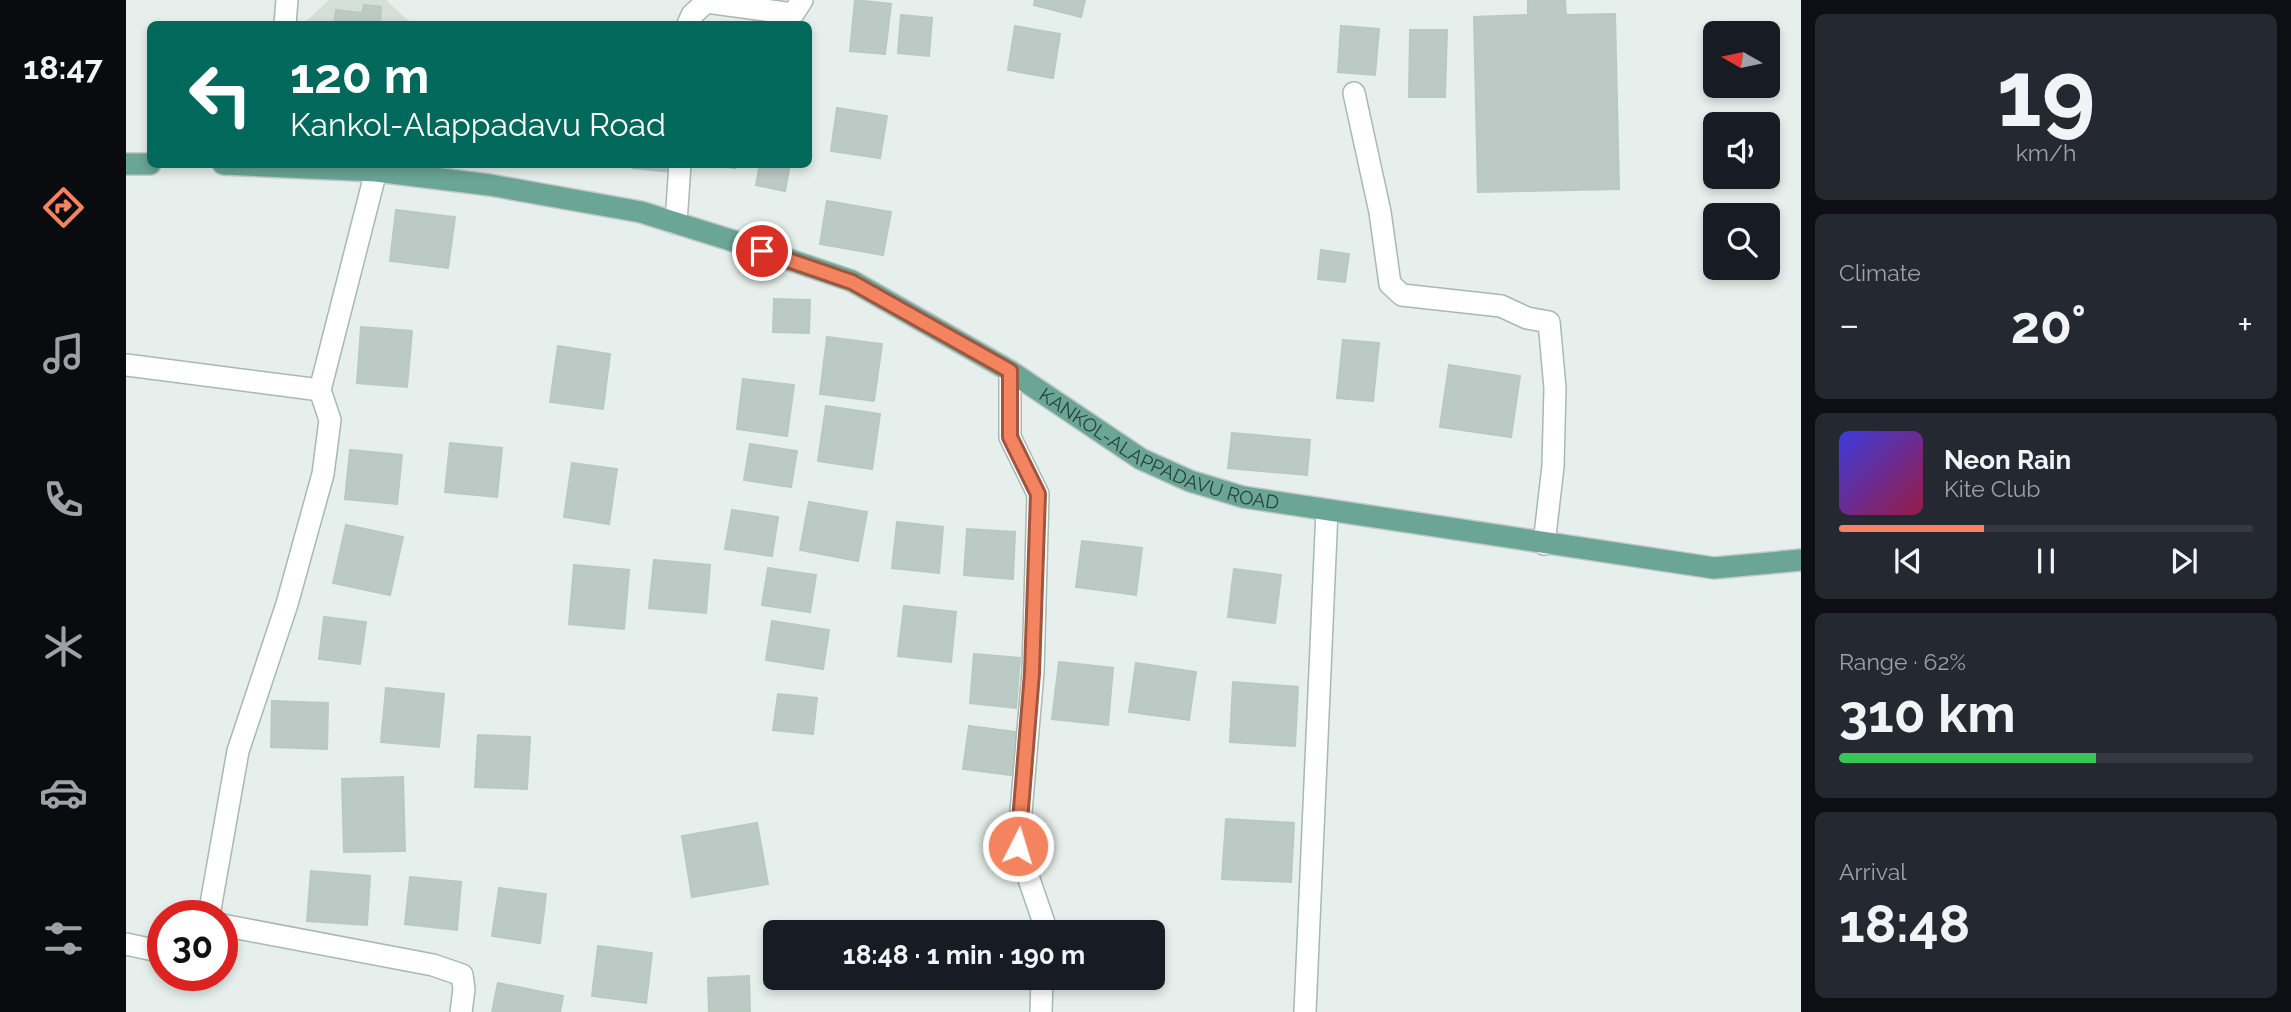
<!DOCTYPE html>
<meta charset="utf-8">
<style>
body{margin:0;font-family:Raleway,sans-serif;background:#242831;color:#f1f3f6;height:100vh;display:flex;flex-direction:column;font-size:26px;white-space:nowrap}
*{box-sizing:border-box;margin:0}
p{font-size:23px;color:#9ea1a6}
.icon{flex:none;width:38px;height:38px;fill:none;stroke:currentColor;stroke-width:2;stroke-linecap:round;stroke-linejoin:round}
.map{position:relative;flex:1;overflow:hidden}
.drawer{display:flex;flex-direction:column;gap:14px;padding:14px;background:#0d0f14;width:490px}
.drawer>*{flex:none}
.banner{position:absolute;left:21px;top:21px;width:665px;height:147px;border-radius:10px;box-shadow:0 4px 10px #0003;background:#00695c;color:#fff;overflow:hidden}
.needle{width:46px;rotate:279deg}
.buttons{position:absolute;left:1577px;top:21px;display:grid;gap:14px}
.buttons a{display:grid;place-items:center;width:77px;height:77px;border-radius:10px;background:#171b24;box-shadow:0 4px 10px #0003;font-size:35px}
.speed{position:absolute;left:21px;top:900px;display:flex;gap:14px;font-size:35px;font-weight:700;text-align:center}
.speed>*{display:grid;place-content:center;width:91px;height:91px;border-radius:50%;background:#171b24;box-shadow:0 4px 10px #0003;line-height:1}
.speed .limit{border:10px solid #d22;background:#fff;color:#111}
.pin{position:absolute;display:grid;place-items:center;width:60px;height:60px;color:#fff;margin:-30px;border:4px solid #fff;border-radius:50%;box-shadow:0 2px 7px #0007}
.me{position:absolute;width:77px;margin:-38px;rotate:5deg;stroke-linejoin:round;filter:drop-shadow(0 0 5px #0008)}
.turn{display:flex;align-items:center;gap:24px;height:147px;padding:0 28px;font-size:32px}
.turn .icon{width:91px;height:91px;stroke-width:2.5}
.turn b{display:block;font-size:49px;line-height:60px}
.big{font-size:52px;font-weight:700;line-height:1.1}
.drawer .widget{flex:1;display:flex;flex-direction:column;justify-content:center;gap:10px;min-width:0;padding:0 24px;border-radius:10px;background:#242831}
.drawer .dial{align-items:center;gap:0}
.dial b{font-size:91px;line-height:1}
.song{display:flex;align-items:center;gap:21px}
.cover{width:84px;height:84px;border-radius:10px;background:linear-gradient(135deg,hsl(240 70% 55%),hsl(340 70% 35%))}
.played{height:7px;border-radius:4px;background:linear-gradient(90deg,#f4845f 35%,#363941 35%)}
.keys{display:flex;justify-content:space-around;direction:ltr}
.heat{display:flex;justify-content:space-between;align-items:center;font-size:38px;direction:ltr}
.charge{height:10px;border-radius:5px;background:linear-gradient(90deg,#34c759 62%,#363941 0)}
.trip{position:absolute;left:637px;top:920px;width:402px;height:70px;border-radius:10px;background:#171b24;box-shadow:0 4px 10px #0003;font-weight:700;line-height:70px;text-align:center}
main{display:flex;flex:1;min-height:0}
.tabs{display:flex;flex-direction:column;width:126px;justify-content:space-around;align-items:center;background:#090b0e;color:#9ea1a6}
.tabs .icon{width:49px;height:49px}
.tabs .current{color:#f4845f}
.tabs b{font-size:32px;color:#f1f3f6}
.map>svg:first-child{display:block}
</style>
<main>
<nav class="tabs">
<b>18:47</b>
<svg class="icon current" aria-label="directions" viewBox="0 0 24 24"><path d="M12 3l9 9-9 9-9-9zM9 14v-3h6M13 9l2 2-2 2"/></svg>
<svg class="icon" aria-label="music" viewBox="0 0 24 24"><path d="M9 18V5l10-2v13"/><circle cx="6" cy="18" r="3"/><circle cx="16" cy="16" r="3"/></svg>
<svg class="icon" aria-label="phone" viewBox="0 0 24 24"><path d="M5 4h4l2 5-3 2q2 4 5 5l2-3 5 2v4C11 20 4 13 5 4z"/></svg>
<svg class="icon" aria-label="climate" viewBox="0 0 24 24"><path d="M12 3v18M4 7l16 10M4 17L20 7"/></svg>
<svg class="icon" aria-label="car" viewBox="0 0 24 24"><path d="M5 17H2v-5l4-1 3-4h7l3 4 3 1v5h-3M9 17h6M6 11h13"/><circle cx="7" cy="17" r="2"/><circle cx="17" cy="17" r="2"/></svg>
<svg class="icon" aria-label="filters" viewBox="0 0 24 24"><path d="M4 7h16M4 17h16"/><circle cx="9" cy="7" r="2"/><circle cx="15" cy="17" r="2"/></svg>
</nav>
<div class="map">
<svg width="1675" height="1012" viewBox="0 0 1675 1012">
<rect width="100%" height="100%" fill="#e6efeb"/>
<path fill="#d4dfda" d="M203,0h57l26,24h-109z"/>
<path fill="#bbcac4" stroke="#b8c9c2" stroke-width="2" d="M729,0l36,4 -6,50 -35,-3z
M909,0h50l-4,17 -47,-12z
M1402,0h37l1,15 49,-1 4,175 -141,3 -4,-175 54,-2z
M238,5l17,2 -1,17h-46l2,-14 26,3z
M775,15l31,3 -3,38 -31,-3z
M889,26l45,8 -7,44 -45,-8z
M1215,26l38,3 -4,46 -37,-3z
M1284,30h37l-2,67h-36z
M711,108l50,8 -7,42 -49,-7z
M508,164h38v8l-39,-4z
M578,164h31v4z
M634,164h30l-5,27 -29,-6z
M701,201l64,11 -8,43 -63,-11z
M270,210l59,7 -7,51 -58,-7z
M1195,250l28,4 -4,28 -27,-3z
M648,299l36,1 -1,33 -36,-1z
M235,327l51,4 -5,56 -50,-4z
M701,337l55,7 -8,57 -54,-7z
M1217,340l36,3 -6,58 -36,-3z
M432,346l52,8 -7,55 -53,-7z
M1323,365l71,11 -9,61 -71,-10z
M617,379l51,6 -7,51 -50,-7z
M700,406l54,8 -8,55 -54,-8z
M1106,433l78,7 -3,35 -79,-7z
M324,443l52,5 -5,49 -52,-5z
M624,444l47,7 -6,36 -47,-7z
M224,450l52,5 -5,49 -52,-5z
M446,463l45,6 -8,55 -45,-7z
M683,502l58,10 -9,49 -58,-11z
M606,510l46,7 -6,39 -47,-7z
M771,522l46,5 -4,46 -47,-5z
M220,525l57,12 -13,58 -57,-12z
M841,529l48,3 -2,47 -49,-4z
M956,541l60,7 -6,47 -60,-8z
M528,560l56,5 -4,48 -57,-5z
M448,565l55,5 -5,59 -55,-5z
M642,568l48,7 -6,37 -48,-7z
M1108,569l47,6 -6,48 -47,-6z
M778,606l52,6 -5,50 -53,-6z
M198,617l42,5 -6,42 -41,-5z
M646,621l57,9 -6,39 -57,-9z
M848,654l46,4 -4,50 -46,-5z
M933,662l54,6 -5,57 -56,-6z
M1010,663l60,9 -7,48 -60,-8z
M1107,682l65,5 -3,59 -65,-4z
M260,688l58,6 -5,53 -58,-5z
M652,694l39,4 -4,36 -40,-4z
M146,701l56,2 -1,46 -56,-2z
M843,726l54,7 -6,43 -54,-7z
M352,735l52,2 -3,52 -52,-2z
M277,777l2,74 -61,1 -2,-73z
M1100,819l68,4 -3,59 -69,-3z
M631,823l11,61 -76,13 -10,-61z
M185,871l59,5 -3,49 -60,-4z
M284,877l51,5 -4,48 -52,-6z
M373,888l47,6 -6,49 -48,-7z
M472,946l54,7 -6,50 -54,-7z
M623,976l1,36h-41l-1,-34z
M372,983l65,13 -3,16h-68z"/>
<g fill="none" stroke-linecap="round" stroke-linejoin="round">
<g stroke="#a8b8b2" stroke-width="24">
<path id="minor" d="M159,24l2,-24
M562,24l4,-9 14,-13 87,12 9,-14
M1228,93l26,119 10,72 12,11 99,11 26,12 22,4 6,66 -2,78 -9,78
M550,223l4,-59
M0,365l194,25
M884,371v66l28,57 -5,178 -15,175 26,76 -1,10
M83,915l29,-164 49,-147 36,-130 7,-54 -10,-30 56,-219
M96,925l211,40 29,10 2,14 -3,23
M0,944l37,8
M915,1012l1,-34
M1179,1012l22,-502"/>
</g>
<g stroke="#c2cac8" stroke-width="24">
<g id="major">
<path d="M0,164h24"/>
<path id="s1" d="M97,164l153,7 114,14 151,27 99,31 112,38 158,90 131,88 49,22 53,16 471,71 87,-8"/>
</g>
</g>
<use href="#minor" stroke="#fff" stroke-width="21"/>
<use href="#major" stroke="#6aa596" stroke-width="21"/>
</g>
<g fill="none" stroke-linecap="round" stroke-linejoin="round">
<g stroke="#9f563e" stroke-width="18">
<path id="route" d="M636,251l90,31 158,89v66l28,57 -6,179 -14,173"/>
</g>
<use href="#route" stroke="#f4845f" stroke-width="12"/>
</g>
<g text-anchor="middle" stroke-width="5" stroke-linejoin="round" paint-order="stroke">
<g font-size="19" fill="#24423a" stroke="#f7fbf9">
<text dy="7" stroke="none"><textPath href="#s1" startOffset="996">KANKOL-ALAPPADAVU ROAD</textPath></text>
</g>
</g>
</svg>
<div class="buttons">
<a><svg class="needle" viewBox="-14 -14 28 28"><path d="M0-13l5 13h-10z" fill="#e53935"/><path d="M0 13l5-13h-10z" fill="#9ea1a6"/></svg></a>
<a><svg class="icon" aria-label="sound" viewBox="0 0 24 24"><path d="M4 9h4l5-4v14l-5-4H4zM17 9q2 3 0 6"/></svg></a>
<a><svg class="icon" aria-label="search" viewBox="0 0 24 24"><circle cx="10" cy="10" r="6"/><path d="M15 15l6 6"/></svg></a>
</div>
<div class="speed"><div class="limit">30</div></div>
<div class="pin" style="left:636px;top:251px;background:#d93025"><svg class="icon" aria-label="arrive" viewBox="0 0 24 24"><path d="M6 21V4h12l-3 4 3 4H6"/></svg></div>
<svg class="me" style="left:892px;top:846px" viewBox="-20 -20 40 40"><circle r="17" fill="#f4845f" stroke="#fff" stroke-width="3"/><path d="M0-11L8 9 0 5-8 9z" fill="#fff"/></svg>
<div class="trip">18:48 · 1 min · 190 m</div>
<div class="banner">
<div class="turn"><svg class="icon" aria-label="left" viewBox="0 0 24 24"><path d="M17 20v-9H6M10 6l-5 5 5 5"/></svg><div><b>120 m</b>Kankol-Alappadavu Road</div></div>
</div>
</div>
<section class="drawer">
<div class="widget dial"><b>19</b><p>km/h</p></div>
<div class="widget"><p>Climate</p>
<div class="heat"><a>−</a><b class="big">20°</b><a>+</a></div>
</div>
<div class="widget">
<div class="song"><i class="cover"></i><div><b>Neon Rain</b><p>Kite Club</p></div></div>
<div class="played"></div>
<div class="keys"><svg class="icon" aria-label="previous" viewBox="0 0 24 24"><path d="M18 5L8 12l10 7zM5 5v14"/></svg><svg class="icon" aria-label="pause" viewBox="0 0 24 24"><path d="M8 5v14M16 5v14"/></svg><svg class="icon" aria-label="next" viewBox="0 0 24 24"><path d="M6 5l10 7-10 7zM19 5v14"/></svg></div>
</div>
<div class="widget"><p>Range · 62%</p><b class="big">310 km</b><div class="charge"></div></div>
<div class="widget"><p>Arrival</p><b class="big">18:48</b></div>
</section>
</main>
